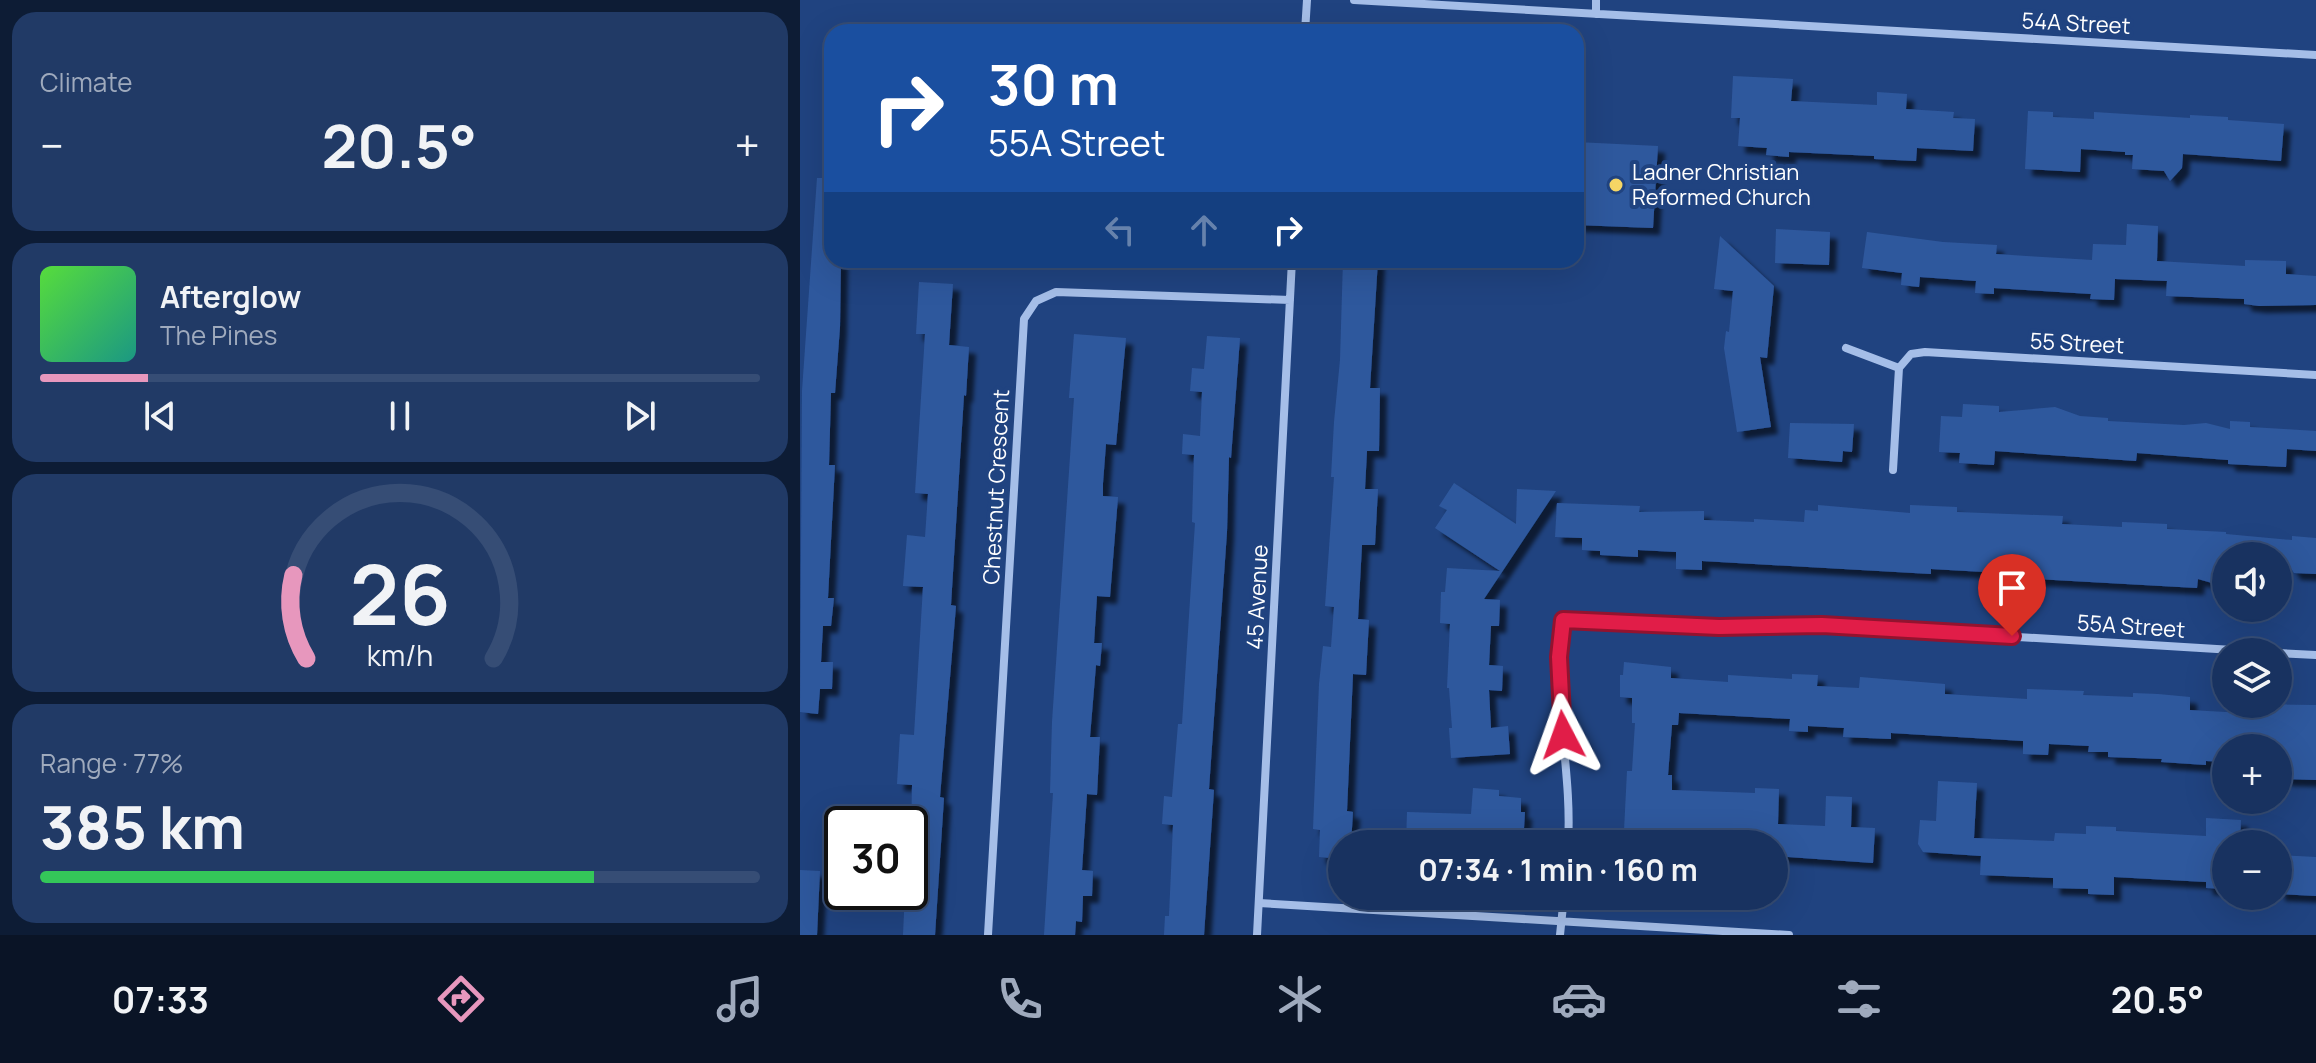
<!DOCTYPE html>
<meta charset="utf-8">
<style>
body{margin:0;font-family:Manrope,sans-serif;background:#213a66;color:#f1f3f6;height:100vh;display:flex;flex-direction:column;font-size:30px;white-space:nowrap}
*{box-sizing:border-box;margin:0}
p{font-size:26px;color:#9faabd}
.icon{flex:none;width:44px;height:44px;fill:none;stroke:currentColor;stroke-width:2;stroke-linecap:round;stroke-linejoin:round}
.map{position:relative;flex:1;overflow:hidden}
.panel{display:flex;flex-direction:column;gap:12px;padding:12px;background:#0d1c35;width:800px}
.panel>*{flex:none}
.top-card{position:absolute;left:24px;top:24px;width:760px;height:244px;border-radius:24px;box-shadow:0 8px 32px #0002,0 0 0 2px #364d75;background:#1a4fa0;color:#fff;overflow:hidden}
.controls{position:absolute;left:1412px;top:542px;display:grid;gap:16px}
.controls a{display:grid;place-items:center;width:80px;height:80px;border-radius:50%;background:#183260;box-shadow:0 8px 32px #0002,0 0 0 2px #364d75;font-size:40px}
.speed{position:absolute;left:24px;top:806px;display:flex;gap:16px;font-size:40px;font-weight:700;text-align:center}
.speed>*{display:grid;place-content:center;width:104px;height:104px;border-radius:50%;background:#183260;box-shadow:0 8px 32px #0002,0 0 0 2px #364d75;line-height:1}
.speed .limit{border:4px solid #111;border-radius:12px;background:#fff;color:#111}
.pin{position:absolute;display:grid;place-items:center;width:68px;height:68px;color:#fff;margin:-82px -34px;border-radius:50% 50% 50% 0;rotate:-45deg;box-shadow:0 0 8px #0007}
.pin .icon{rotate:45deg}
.me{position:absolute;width:88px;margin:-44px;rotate:356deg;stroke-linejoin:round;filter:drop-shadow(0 0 6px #0008)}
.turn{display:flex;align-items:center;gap:28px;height:168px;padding:0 32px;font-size:36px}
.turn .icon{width:104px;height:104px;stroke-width:2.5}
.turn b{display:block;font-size:56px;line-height:68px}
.lanes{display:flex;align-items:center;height:76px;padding:0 32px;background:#0003;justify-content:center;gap:40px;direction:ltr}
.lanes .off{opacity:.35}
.big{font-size:60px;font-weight:700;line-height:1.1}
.panel .card{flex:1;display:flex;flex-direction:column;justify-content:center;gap:12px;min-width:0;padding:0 28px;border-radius:24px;background:#213a66}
.panel .dial{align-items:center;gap:0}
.dial svg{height:208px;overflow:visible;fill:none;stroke:#364d75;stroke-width:7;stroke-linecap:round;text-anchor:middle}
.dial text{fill:#f1f3f6;stroke:none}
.song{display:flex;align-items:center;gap:24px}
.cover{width:96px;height:96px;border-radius:12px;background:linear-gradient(135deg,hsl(110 70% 55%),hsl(170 70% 35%))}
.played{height:8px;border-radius:4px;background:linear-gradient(90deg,#e797bd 15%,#364d75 15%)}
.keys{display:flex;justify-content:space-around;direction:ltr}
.heat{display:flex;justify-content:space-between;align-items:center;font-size:44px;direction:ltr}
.charge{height:12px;border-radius:6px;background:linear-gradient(90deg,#34c759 77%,#364d75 0)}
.trip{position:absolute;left:528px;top:830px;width:460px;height:80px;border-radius:40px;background:#183260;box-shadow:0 8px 32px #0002,0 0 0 2px #364d75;font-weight:700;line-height:80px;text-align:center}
.tab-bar{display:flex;height:128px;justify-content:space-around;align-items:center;background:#0a1426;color:#9faabd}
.tab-bar .icon{width:56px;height:56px}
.tab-bar .on{color:#e797bd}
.tab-bar b{font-size:36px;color:#f1f3f6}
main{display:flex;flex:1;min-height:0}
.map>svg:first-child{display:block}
</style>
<main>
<section class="panel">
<div class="card"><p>Climate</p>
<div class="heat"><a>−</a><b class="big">20.5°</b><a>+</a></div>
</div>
<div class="card">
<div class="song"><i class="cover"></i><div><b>Afterglow</b><p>The Pines</p></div></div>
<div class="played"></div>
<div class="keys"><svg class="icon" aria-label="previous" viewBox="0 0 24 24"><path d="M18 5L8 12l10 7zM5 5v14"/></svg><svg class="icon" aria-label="pause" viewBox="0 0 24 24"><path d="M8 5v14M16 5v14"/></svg><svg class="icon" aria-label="next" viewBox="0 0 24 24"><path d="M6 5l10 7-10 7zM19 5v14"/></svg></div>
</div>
<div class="card dial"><svg viewBox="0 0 100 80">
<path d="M14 69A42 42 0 1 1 86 69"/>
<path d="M14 69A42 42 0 0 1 9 37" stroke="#e797bd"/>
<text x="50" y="56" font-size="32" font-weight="700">26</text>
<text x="50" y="72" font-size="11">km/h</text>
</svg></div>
<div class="card"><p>Range · 77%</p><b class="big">385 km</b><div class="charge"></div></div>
</section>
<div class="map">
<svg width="1516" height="935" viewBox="0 0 1516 935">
<defs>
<filter id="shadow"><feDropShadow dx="7" dy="7" stdDeviation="2" flood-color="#0009"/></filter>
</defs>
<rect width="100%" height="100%" fill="#204380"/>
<path fill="#2f589d" filter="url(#shadow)" d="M933,76l60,3 -2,22 86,4v-13l30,2 -1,15 48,3 -1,6 22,1 -2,32 -56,-3 -1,13 -42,-2v-3l-85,-4v5l-23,-2 1,-7 -29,-2 2,-28h-9z
M1228,111l25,1v5l41,2v-7l96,6v-3l38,2v3l56,4 -3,37 -98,-7 -1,14 -12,13 -6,-10 -32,-2 1,-14h-8v-3l-44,-3 -1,23 -55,-3z
M776,142l82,4 -5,82 -77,-3z
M17,178h15v82h9l-1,67 -5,66h-4l-2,72h6l-7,133h6l-3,28h-8l-2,36h12l-1,27h-12l-2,25 -18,-2 2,-321z
M1327,224l31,2 -1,35 88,5v-6l41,1v13l30,2v29l-57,1 -15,-2v-5l-78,-3 1,-15 -52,-2 -1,21 -24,-1 1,-5 -97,-6v6l-19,-1 1,-12 -56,-4 -1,10 -18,-2 1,-12 -40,-5 5,-36 76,10 54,3 -1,9 96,6 1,-16 33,1z
M976,229l54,3 -1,33 -54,-2z
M920,236l54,50 -7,72 -7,-1 11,70 -34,5 -13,-84 2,-17 3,1 4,-41 -19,-2z
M543,260h35l-8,128h10l-1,63h-12l-2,38h13l-3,56h-13l-4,74 11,1 -3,55 -13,-1 -6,137 6,1 -2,32h-9v15l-23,-2 1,-27 -7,-1 6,-145 4,-38 8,1 3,-40 -9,-1 9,-129h-3l3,-55 6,-62z
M119,282l34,2 -4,61 20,2 -3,49 -2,-1 -13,210 5,1 -16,191 4,1 -9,137h-32l2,-43h5l2,-107 -15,-1 3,-50 14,1 9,-148 -20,-1 4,-51 18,2 3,-43 -13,-1 10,-159h-9z
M274,334l52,4 -10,107 -10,-1 -3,39v13l15,1 -8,100 -13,-1 -3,47h8l-2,23 -4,-1 -6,72h10l-3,58 -10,-1 -5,76 11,1 -1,25h-9l-1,26 -6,-1 -1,14h-31l9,-142h-3l2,-71 22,-324h-5z
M407,336l33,2 -9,120 -2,-1 -2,75 -18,257 5,1 -10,145h-40l1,-19h4l4,-91 -11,-1 2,-28 8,1 6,-73h4l13,-201 -3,-1 2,-67 -12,-1 1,-20 17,2 2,-44 -12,-1 2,-23 12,1z
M1163,404l36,2v6l56,-5 25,9 28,2v3l76,4 22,-2 24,6v-8l20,1v5l66,4v20l-29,-2 -1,18 -58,-3v-4l-91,-7 -1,8 -141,-10 -1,14 -35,-2 1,-10 -21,-1 2,-36 21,1z
M990,423l64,1 -2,28 -9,-1 -1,11 -54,-4z
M654,483l62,41 1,-35 39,2 -72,108 16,1 -1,26h-8l-2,39 14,1 -1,25 -13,-1 2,38 17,-2 2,28 -59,4 -2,-30h3l-3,-40h-2l3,-64 -10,-1 1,-31h4l2,-24 53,3 -65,-43 12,-18 -8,-4z
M757,503l83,3 -1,6 65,-1v9l50,2v-3l50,3 1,-12 13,1v-6l92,8v-8l47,2v5l106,4 -1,8 60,3v-5l45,2v5l59,3v2l66,6v-4l24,2v36l-22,-1 -11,-17h-57v31l-28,-8 -1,9 -213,-12v-4l-53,-3v5l-229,-13v9l-26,-1v-17l-38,-2v7l-38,-2v-4l-18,-1v-12l-27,-1z
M824,662l47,5v11l57,4v-7l64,4v-5l26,1 -1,11 42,2 1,-11 85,7v10l82,5v-10l57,2 -1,4 50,2v-4l25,1 32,3v13l53,3v-9l73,1v75l-31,-1 -6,-7 1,-24h-54v14l-20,-1v4l-45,-3 1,-3 -54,-2v-5h-20l1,-6 -40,-2 -1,11 -25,-1v-13l-132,-8v6l-48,-2 1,-9 -36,-2v6l-19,-1 1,-12 -111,-6 -1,12h-6l-4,50h4v15l83,3v-5l24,1 -1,35 47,2 1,-30 26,1 -1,30 24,1 -2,35 -99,-7v-12l-104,-2v2h-36l1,-12 -11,-1 3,-60h5l3,-48h-3v-25l-12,-1v-22h3z
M1138,781l39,2 -3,55 80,3 1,-8 31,1v-8l30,1v4l90,5v-18l35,2 -1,24h-14v45l-20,-1v-6l-92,-5v18l-26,-1v-5l-35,-1v-10l-73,-3 1,-19 -58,-4 -5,-8 2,-24 16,1z
M673,788l26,2v6l22,2v14h4l-2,32h-117l1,-32 64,2z
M1478,855l38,2v39l-38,-2z
M0,870l20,1 -3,64h-17z"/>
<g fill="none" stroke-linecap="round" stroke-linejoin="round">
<path stroke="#a5bee8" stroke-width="8" d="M554,0l962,55
M796,14v-14
M505,32l2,-32
M1046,348l53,20
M1099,368l12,-14 14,-2 391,23
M1093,470l6,-102
M1478,653l38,2
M768,844c3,-48 -5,-95 -8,-143 -1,-27 0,-54 3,-81l156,7 103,-2 444,27
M459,903l530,32
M188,935l36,-616 12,-18 20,-9 234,8
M457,935l35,-675
M760,935l4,-39"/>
</g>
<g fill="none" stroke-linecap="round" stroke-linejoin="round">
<g stroke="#92132f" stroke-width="20">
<path id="route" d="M763,735l-4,-78 4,-37 156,7 103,-2 190,11"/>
</g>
<use href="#route" stroke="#e11d48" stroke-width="14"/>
</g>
<circle fill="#f5d665" stroke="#204380" stroke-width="3" cx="816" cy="185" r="8"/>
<g text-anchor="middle" stroke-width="8" stroke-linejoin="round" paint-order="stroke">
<g font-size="22" fill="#fff" stroke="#204380">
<text transform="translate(1276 23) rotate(3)" y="8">54A Street</text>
<text transform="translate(1277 343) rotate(3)" y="8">55 Street</text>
<text transform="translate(196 487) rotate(-87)" y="8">Chestnut Crescent</text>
<text transform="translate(457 597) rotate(-87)" y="8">45 Avenue</text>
<text transform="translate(1331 626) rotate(4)" y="8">55A Street</text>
</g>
<g font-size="22" fill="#fff" stroke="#204380" text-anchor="start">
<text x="832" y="180">Ladner Christian<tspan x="832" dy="25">Reformed Church</tspan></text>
</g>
</g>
</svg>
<div class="controls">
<a><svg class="icon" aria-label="sound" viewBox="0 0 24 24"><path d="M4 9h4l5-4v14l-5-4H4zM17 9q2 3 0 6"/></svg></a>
<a><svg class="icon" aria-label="layers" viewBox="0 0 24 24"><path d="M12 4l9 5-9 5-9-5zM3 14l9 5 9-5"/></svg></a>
<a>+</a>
<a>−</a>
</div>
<div class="speed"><div class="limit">30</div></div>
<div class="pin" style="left:1212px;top:636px;background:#d93025"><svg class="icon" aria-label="arrive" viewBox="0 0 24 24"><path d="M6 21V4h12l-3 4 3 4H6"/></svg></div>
<svg class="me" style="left:763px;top:735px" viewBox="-20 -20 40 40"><path d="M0-17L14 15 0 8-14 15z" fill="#e11d48" stroke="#fff" stroke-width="4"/></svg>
<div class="trip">07:34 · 1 min · 160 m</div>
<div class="top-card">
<div class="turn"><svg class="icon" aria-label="right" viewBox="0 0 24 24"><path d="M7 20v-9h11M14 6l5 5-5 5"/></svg><div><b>30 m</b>55A Street</div></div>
<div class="lanes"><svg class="icon off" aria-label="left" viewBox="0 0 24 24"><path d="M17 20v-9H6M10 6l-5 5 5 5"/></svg><svg class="icon off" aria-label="ahead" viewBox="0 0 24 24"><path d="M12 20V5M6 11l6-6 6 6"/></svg><svg class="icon" aria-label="right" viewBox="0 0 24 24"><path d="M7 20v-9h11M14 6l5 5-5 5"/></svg></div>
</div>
</div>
</main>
<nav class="tab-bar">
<b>07:33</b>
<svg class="icon on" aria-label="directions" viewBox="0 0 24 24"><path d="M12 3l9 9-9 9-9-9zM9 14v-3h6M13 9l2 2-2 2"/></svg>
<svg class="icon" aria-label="music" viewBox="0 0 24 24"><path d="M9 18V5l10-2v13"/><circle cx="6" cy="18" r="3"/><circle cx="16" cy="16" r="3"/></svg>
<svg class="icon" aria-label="phone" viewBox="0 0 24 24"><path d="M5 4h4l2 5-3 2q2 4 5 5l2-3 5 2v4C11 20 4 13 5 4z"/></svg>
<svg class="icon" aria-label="climate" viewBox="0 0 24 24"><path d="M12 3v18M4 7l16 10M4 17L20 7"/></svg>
<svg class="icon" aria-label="car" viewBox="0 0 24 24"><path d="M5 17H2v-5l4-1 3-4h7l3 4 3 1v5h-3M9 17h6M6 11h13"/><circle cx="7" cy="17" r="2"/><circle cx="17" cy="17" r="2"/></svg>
<svg class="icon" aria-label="filters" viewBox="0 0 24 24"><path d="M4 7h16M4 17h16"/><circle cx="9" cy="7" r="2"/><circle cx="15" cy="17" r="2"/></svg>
<b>20.5°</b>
</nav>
